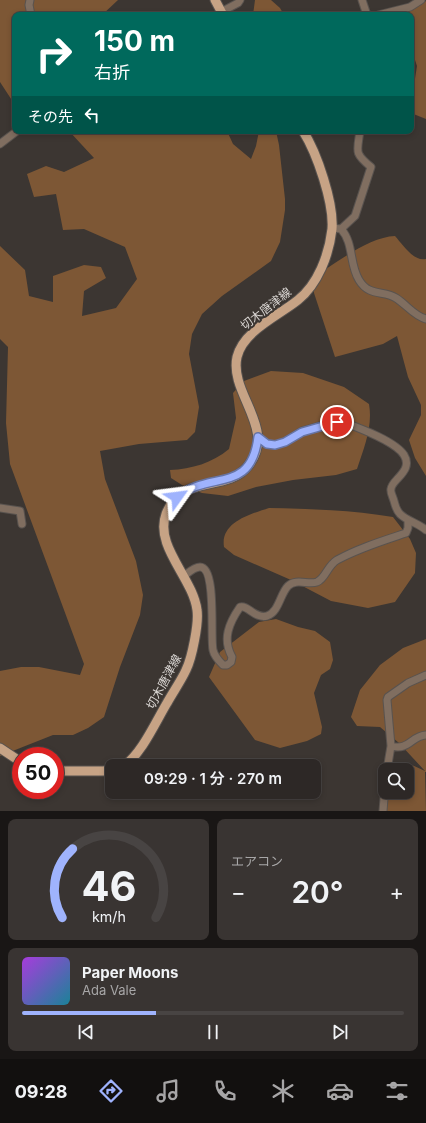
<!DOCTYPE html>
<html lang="ja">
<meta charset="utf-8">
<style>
body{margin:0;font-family:Inter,"Noto Sans JP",sans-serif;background:#393432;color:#f1f3f6;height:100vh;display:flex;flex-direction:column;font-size:15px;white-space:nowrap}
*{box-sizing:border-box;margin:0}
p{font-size:13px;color:#a7a6a7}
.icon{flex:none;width:22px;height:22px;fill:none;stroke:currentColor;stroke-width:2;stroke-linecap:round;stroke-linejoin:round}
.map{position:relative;height:811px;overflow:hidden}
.sheet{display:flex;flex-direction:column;gap:8px;padding:8px;background:#191615;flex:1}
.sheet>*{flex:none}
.top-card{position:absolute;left:12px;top:12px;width:402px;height:122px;border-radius:8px;box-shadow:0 2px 6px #0003,0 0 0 1px #484443;background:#00695c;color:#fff;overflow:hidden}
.buttons{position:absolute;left:378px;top:763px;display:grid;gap:8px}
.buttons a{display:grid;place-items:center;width:36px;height:36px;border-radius:8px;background:#2d2826;box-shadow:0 2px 6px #0003,0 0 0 1px #484443;font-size:20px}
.speed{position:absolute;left:12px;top:747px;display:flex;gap:8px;font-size:20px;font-weight:700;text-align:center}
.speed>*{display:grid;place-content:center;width:52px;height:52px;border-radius:50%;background:#2d2826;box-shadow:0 2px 6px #0003,0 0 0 1px #484443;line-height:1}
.speed .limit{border:6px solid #d22;background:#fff;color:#111}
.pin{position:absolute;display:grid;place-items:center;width:34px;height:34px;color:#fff;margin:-17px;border:2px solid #fff;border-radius:50%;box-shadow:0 1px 4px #0007}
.me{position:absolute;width:44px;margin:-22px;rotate:59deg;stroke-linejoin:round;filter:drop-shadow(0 0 3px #0008)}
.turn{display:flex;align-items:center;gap:14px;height:84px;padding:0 16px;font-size:18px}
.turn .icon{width:52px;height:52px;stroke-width:2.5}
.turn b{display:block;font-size:28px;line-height:34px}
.then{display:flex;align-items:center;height:38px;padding:0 16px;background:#0003;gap:8px;font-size:15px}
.big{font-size:30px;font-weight:600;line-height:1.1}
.sheet .widget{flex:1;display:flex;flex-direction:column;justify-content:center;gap:6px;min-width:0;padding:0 14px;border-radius:8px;background:#393432}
.sheet .dial{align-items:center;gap:0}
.dial svg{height:104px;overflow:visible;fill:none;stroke:#484443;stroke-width:7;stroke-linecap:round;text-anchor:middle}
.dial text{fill:#f1f3f6;stroke:none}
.song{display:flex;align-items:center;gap:12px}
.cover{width:48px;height:48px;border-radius:6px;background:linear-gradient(135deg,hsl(280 70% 55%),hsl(190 70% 35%))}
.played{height:4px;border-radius:2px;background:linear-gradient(90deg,#9fb3fd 35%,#484443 35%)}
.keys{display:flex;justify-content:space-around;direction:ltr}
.heat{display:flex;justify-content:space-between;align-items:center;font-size:22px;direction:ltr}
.sheet .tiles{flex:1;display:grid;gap:8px;grid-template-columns:1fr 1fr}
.widget:last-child{grid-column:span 2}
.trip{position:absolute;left:105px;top:759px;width:216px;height:40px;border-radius:8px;background:#2d2826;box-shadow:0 2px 6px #0003,0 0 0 1px #484443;font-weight:600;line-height:40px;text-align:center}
.tab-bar{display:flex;height:64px;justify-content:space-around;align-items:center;background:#12100f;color:#a7a6a7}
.tab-bar .icon{width:28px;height:28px}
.tab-bar .on{color:#9fb3fd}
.tab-bar b{font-size:18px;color:#f1f3f6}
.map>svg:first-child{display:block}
</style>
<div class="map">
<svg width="426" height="811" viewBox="0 0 426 811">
<rect width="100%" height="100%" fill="#3c3632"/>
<path fill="#7d5735" d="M0,0h118l-16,15h-87v90l-15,-23z
M255,0h16l9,8 4,7h-31z
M426,1v118l-15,-6v-9l6,-38 -6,-18v-33h-4v-2z
M69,131h158l6,13 18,15 5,-13 3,-15h17l3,14 6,54v11l-5,32 -9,19 -49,35 -20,18 -10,20 -3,20 10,53 -4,25 -8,8 -48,4 -39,7 5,28 31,82 7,34 -3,20 -20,52 -16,50 -16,11 -15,7h-20l-53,21v-85l21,-4h18l41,8 4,-11 -74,-200 -4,-41 2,-76 -8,-8v-93l25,24 4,26 24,6v-26l31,-11 17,2 5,11 -22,13 -2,25 34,-8 21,-29 -12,-32 -41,-18 -21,1 -7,-36 -22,3 -7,-23 19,-8 18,6 30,-14z
M395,236c8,9 19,26 31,23v217l-11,-18 -6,-18 12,-25v-10l-13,-28 -11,-41 -14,8 -48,13 -21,-64v-16c22,-14 55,-40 81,-41z
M271,371l32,2 41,14 25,17c4,22 -5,44 -12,65l-21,6 -43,5 -37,7 -28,9 -26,-3 -20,-8 -11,-7 -1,-8c22,-1 42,-7 59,-21l7,-31 -3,-25 11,-12z
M269,508c42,1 83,2 124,9l17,22 6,14 -1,20 -20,29 -27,6 -37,-7 -40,-21 -57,-25 -10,-8c-4,-25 27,-33 45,-39z
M276,619l22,8 17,4 15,11 3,18 -3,9 -9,6 -7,18 8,34 -1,7 -14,7 -27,7 -25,-8 -46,-63 11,-25 39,-30z
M426,639v133h-1l1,39h-42l1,-19h22v-22h-17l22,-5 13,6 -26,-28 -19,-16 -23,-1 -6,-9 9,-27 20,-25 23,-17z"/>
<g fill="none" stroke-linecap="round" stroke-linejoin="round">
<g stroke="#59534f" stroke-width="9">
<path id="minor" d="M30,0l-1,5 2,10
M362,0l5,15
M221,12l17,-9 2,-3
M378,15l32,-8 11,-7
M0,144l17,-13
M332,228l9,1c13,14 8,35 18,51 10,17 25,10 37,18 11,7 18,18 30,21
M341,229l14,-13 16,-49c-17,-14 -14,-15 -11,-36
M258,437l9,7 8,1 10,-3 17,-11 35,-10 6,1c16,6 52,19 61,33 10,16 -13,25 -13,34 -1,3 2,8 3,12 1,4 3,10 6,13 7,7 18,9 26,16
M0,508l20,3 2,13
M184,576c4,-3 10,-9 16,-9 17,0 10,70 13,83 1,5 6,11 10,15h4l4,-3 1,-5c-10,-18 -3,-34 8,-50 8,-2 15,12 27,9 12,-4 13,-22 21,-30 8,-8 20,-1 29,-4 9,-4 10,-16 20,-22 22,-12 45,-19 69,-27l2,-5v-8
M426,675l-18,8 -20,14 -1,3 4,46c18,5 20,-10 35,-11
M387,770l4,-24
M383,811l2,-25"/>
</g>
<g stroke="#59534f" stroke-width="11">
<path id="major" d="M215,0l8,15
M0,748l21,14
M124,766c18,-13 31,-43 43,-63 6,-11 14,-22 19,-33 6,-12 13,-47 11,-60 -4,-32 -43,-64 -31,-96 16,-42 59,-20 82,-48 30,-37 -19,-72 -11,-109 6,-26 41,-41 61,-57 20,-16 31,-45 34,-71 2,-26 -15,-76 -29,-98
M55,771h48l9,-1"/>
</g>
<use href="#minor" stroke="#806e60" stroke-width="7"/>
<use href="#major" stroke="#c7a385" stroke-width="9"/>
</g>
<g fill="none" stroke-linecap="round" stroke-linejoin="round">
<g stroke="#6774a4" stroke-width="10">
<path id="route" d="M177,497c33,-27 74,-2 81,-60l9,7 8,1 10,-3 17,-10 35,-10"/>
</g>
<use href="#route" stroke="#9fb3fd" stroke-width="7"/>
</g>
<g text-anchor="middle" stroke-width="4" stroke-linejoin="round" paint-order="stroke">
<g font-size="12" fill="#dbd7d4" stroke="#3c3632">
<text transform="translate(266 309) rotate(-38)" y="4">切木唐津線</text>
<text transform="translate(164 682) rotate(-62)" y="4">切木唐津線</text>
</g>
</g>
</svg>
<div class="buttons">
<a><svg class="icon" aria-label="search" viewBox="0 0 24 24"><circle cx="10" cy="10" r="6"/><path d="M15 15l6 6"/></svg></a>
</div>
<div class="speed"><div class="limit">50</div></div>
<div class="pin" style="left:337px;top:422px;background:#d93025"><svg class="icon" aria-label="arrive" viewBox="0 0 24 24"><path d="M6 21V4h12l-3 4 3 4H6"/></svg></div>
<svg class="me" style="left:177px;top:497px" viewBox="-20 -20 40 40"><path d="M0-17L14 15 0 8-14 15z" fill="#9fb3fd" stroke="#fff" stroke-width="4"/></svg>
<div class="trip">09:29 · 1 分 · 270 m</div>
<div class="top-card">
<div class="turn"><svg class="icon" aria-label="right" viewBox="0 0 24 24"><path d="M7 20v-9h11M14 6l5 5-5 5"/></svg><div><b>150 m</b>右折</div></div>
<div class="then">その先<svg class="icon" aria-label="left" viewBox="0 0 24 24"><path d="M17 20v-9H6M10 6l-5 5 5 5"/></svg></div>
</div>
</div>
<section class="sheet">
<div class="tiles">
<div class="widget dial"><svg viewBox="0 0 100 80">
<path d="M14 69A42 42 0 1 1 86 69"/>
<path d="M14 69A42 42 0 0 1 22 16" stroke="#9fb3fd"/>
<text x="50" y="56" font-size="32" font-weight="700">46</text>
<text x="50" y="72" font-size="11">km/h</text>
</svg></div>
<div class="widget"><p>エアコン</p>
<div class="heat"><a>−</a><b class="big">20°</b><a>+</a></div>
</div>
<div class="widget">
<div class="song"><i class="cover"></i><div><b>Paper Moons</b><p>Ada Vale</p></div></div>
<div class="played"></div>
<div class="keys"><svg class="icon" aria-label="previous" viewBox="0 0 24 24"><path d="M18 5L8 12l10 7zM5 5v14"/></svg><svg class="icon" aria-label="pause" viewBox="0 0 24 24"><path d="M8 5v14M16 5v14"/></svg><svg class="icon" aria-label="next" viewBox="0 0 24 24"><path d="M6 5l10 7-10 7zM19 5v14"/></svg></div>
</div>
</div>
</section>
<nav class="tab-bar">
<b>09:28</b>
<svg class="icon on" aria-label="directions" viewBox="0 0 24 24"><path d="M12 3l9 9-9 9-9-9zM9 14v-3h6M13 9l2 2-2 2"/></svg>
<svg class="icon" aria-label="music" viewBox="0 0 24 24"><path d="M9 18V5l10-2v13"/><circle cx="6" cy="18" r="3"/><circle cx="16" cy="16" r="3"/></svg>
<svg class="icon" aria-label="phone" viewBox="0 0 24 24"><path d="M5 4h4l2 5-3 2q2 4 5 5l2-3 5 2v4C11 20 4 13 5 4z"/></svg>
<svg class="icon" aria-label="climate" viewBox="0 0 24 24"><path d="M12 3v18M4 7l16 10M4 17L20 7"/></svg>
<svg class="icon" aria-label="car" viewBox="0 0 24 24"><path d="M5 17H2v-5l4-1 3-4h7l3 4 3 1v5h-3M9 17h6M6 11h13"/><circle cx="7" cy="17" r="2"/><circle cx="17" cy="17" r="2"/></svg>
<svg class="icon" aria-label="filters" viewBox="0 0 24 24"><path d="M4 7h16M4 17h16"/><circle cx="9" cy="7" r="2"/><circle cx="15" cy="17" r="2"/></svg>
</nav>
